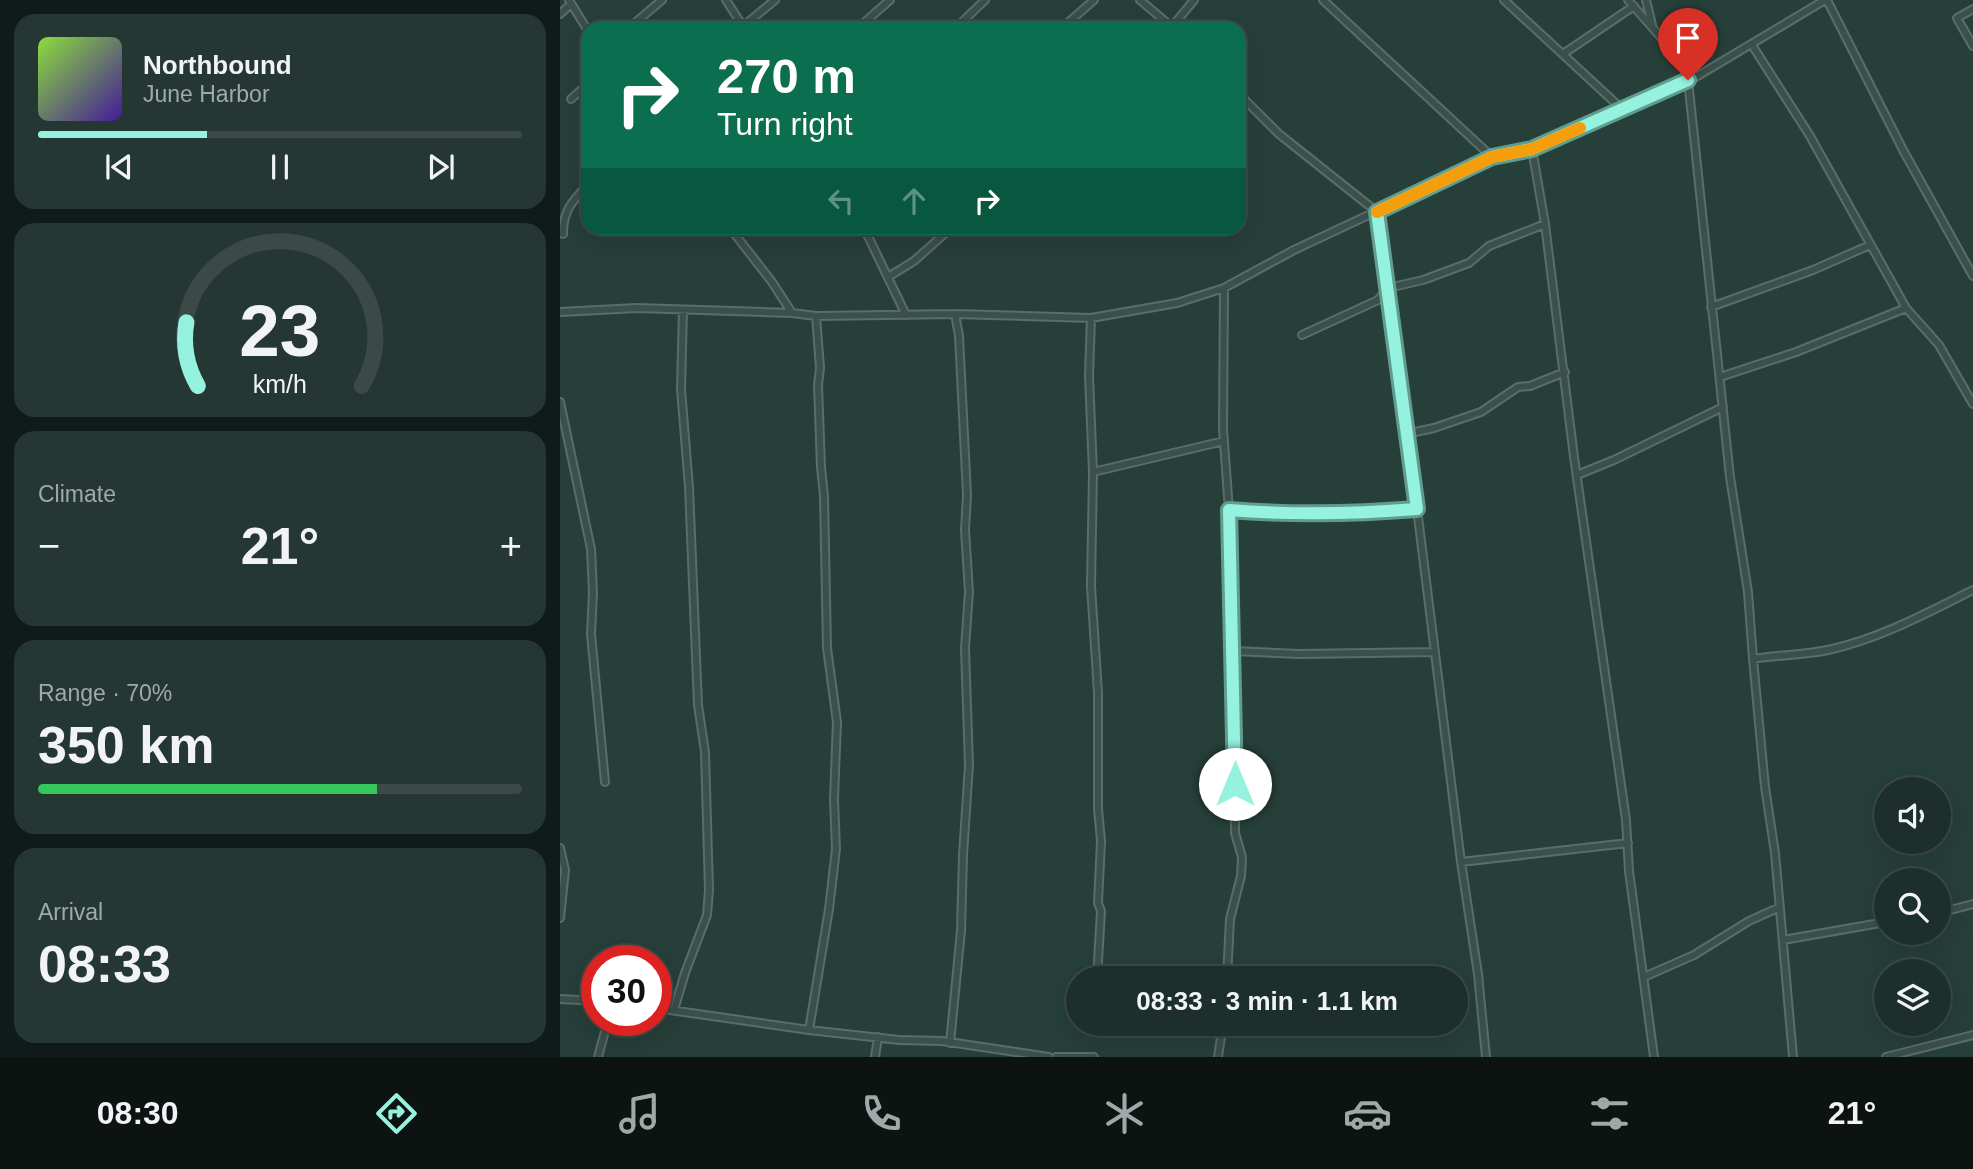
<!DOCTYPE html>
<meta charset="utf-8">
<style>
body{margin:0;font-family:Arial,sans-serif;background:#253733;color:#f1f3f6;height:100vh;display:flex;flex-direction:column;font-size:26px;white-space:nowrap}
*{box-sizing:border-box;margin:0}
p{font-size:23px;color:#a0a9a9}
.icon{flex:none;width:38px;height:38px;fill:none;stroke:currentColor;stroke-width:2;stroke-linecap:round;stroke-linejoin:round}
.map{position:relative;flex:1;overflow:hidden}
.sheet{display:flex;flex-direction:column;gap:14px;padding:14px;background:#101a18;width:560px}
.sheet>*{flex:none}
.banner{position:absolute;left:21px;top:21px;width:665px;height:214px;border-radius:21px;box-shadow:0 7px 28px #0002,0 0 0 2px #3b4a47;background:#0b6e4f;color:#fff;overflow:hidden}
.fabs{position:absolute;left:1314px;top:777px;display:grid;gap:14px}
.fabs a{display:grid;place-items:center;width:77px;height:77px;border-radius:50%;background:#1d2f2b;box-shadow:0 7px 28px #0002,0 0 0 2px #3b4a47;font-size:35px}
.speed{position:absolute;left:21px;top:945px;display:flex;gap:14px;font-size:35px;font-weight:700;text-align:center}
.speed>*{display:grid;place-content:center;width:91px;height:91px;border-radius:50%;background:#1d2f2b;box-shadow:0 7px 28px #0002,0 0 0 2px #3b4a47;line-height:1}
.speed .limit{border:10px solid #d22;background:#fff;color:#111}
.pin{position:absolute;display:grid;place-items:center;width:60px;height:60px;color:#fff;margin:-72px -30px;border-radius:50% 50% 50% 0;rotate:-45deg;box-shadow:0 0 7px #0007}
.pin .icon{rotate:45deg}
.me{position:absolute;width:77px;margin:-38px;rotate:0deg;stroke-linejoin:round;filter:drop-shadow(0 0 5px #0008)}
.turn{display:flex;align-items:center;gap:24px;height:147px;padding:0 21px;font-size:32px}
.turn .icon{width:91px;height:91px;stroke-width:2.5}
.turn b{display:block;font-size:49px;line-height:60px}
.lanes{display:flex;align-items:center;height:66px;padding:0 21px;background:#0003;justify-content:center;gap:35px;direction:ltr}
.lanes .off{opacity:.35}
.big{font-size:52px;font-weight:700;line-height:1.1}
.sheet .widget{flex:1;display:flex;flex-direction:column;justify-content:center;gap:10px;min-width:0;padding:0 24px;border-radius:21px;background:#253733}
.sheet .dial{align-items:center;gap:0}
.dial svg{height:182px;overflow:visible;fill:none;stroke:#3b4a47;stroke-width:7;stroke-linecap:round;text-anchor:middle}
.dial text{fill:#f1f3f6;stroke:none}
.song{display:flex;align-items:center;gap:21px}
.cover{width:84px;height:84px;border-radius:10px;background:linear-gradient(135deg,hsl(90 70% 55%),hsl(260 70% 35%))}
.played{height:7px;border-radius:4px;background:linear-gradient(90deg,#94f2df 35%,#3b4a47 35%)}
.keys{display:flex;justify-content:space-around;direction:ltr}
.heat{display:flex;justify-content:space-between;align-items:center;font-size:38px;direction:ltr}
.charge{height:10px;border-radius:5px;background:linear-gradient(90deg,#34c759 70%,#3b4a47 0)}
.trip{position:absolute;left:506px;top:966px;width:402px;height:70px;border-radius:35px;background:#1d2f2b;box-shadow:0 7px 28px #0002,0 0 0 2px #3b4a47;font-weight:700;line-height:70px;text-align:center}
.tabs{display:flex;height:112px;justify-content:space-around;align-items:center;background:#0c1311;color:#a0a9a9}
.tabs .icon{width:49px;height:49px}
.tabs .selected{color:#94f2df}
.tabs b{font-size:32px;color:#f1f3f6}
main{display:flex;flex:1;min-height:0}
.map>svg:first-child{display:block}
</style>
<main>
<section class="sheet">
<div class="widget">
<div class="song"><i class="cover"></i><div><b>Northbound</b><p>June Harbor</p></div></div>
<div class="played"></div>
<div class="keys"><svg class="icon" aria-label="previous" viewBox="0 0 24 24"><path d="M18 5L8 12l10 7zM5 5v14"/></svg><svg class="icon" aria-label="pause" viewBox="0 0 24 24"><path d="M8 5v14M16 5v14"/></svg><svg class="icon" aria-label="next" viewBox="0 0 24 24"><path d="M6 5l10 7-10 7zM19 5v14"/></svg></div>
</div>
<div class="widget dial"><svg viewBox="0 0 100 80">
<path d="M14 69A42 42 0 1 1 86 69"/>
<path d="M14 69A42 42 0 0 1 9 41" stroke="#94f2df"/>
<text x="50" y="56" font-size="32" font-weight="700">23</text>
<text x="50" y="72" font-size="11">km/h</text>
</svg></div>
<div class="widget"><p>Climate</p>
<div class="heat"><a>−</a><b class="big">21°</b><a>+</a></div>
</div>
<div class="widget"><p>Range · 70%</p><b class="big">350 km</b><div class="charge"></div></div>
<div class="widget"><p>Arrival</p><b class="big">08:33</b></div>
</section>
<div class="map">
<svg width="1413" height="1057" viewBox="0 0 1413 1057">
<rect width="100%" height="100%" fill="#273f39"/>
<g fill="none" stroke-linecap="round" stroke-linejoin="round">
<g stroke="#596d69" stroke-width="10">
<path id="street" d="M9,0l19,31
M166,0l18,28
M580,0l33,28
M763,0l169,157
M944,0l118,109
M1068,0l68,77
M1086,0l6,25
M1267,0l76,150 70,126
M1413,9l-16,9 16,28
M0,14l11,-10
M69,28l33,-28
M181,28l34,-28
M298,28l32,-28
M396,28l29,-28
M502,28l32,-28
M611,28l23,-28
M1003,54l71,-48
M1128,80l42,397 18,115 5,67
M679,94l40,40 98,78 24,168 60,482 17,112 8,83
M11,99l17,-15
M972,149l13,75 29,233 52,363 3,51 25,186
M170,228l42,54 20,31
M304,228l42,87
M3,234c0,-23 9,-33 25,-49
M328,277l26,-16 37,-33
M664,288l-1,141 6,81 5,175 1,148 7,24 -1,19 -11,43 -3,59
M1151,307l102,-37 57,-25
M1346,308l33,37 34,59
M0,312l77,-4 155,5 24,3 139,-2 136,4 86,-15 47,-15 70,-38 198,-93 40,-8 164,-72 129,-77
M531,318l-2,58 4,96 -2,114 7,107v116l3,32 -3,62 3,8 -4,67
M742,335l76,-35 10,-12 35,-8 46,-17 20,-17 56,-22
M1160,377l76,-25 110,-44 -96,-172 -58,-91
M0,402l31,147 2,44 -2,41 14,148
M846,434l28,-6 47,-16 37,-25 12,-1 35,-14
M533,472l131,-31
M1017,475l37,-15 109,-53
M669,510c63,5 125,4 188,-1
M674,651l65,3 136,-2
M0,848l5,22 -5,48
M901,862l167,-19
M1379,913l34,-9
M1223,940l103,-18
M1084,977l50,-22 55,-34 31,-14
M0,999l37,2
M96,1008l153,22 90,10 43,1 107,16
M114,1010l11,-37 22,-58 2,-25 -4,-138 -7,-47 -9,-218 -8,-98 2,-79
M249,1030l20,-121 7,-60 -2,-50 3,-77 -10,-74 -3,-152 -3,-29 -3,-82 2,-17 -4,-52
M390,1043l11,-112 2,-76 6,-90 -4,-117 4,-56 -4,-62 2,-35 -8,-159 -4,-22
M38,1057l10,-37
M315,1057l3,-20
M496,1057h38
M658,1057l5,-33
M1233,1057l-18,-204 -10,-66 -12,-128c25,-4 51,-4 75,-9 51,-11 99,-37 145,-60
M1326,1057l87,-22"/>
</g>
<use href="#street" stroke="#3b4f4b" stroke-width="6"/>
</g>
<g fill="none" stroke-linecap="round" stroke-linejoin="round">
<g stroke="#609d91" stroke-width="18">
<path id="route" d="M675,784l-6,-274c63,5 125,4 188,-1l-40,-297 115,-55 40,-8 156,-69"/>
</g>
<use href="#route" stroke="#94f2df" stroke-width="12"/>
<path stroke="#f59e0b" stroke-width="12" d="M817,212l115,-55 40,-8 48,-21"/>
</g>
</svg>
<div class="fabs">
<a><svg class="icon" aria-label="sound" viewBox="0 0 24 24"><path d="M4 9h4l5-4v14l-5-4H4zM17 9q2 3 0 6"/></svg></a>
<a><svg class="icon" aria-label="search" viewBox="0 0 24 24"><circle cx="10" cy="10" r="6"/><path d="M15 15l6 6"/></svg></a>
<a><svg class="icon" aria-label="layers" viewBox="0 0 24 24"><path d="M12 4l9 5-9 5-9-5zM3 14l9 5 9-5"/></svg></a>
</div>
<div class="speed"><div class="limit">30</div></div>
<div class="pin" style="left:1128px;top:80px;background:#d93025"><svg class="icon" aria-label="arrive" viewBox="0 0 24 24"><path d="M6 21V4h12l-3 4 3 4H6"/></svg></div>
<svg class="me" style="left:675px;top:784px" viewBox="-20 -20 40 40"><circle r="19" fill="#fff"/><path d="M0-13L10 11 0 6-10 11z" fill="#94f2df"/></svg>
<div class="trip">08:33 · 3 min · 1.1 km</div>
<div class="banner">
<div class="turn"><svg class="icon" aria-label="right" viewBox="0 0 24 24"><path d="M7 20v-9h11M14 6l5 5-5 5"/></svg><div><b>270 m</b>Turn right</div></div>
<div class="lanes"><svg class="icon off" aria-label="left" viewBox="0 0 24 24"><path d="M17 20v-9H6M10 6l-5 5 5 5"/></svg><svg class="icon off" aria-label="ahead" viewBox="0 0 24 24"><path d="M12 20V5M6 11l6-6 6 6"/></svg><svg class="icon" aria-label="right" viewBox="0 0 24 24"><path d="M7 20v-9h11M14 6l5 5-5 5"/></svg></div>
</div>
</div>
</main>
<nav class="tabs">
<b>08:30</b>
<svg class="icon selected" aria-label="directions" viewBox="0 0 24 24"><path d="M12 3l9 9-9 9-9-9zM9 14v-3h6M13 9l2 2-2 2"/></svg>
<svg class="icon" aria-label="music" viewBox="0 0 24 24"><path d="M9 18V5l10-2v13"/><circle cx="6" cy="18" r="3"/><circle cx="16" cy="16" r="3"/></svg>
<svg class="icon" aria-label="phone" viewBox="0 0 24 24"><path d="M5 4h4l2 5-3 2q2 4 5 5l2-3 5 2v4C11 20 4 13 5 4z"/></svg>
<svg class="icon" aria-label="climate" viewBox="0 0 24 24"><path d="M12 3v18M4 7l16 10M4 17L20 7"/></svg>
<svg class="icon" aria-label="car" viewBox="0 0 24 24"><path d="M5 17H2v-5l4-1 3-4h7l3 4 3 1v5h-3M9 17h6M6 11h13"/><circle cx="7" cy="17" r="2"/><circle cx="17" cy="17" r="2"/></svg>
<svg class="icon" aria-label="filters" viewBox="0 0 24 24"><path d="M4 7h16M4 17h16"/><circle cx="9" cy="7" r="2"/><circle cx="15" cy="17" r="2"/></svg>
<b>21°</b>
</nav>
